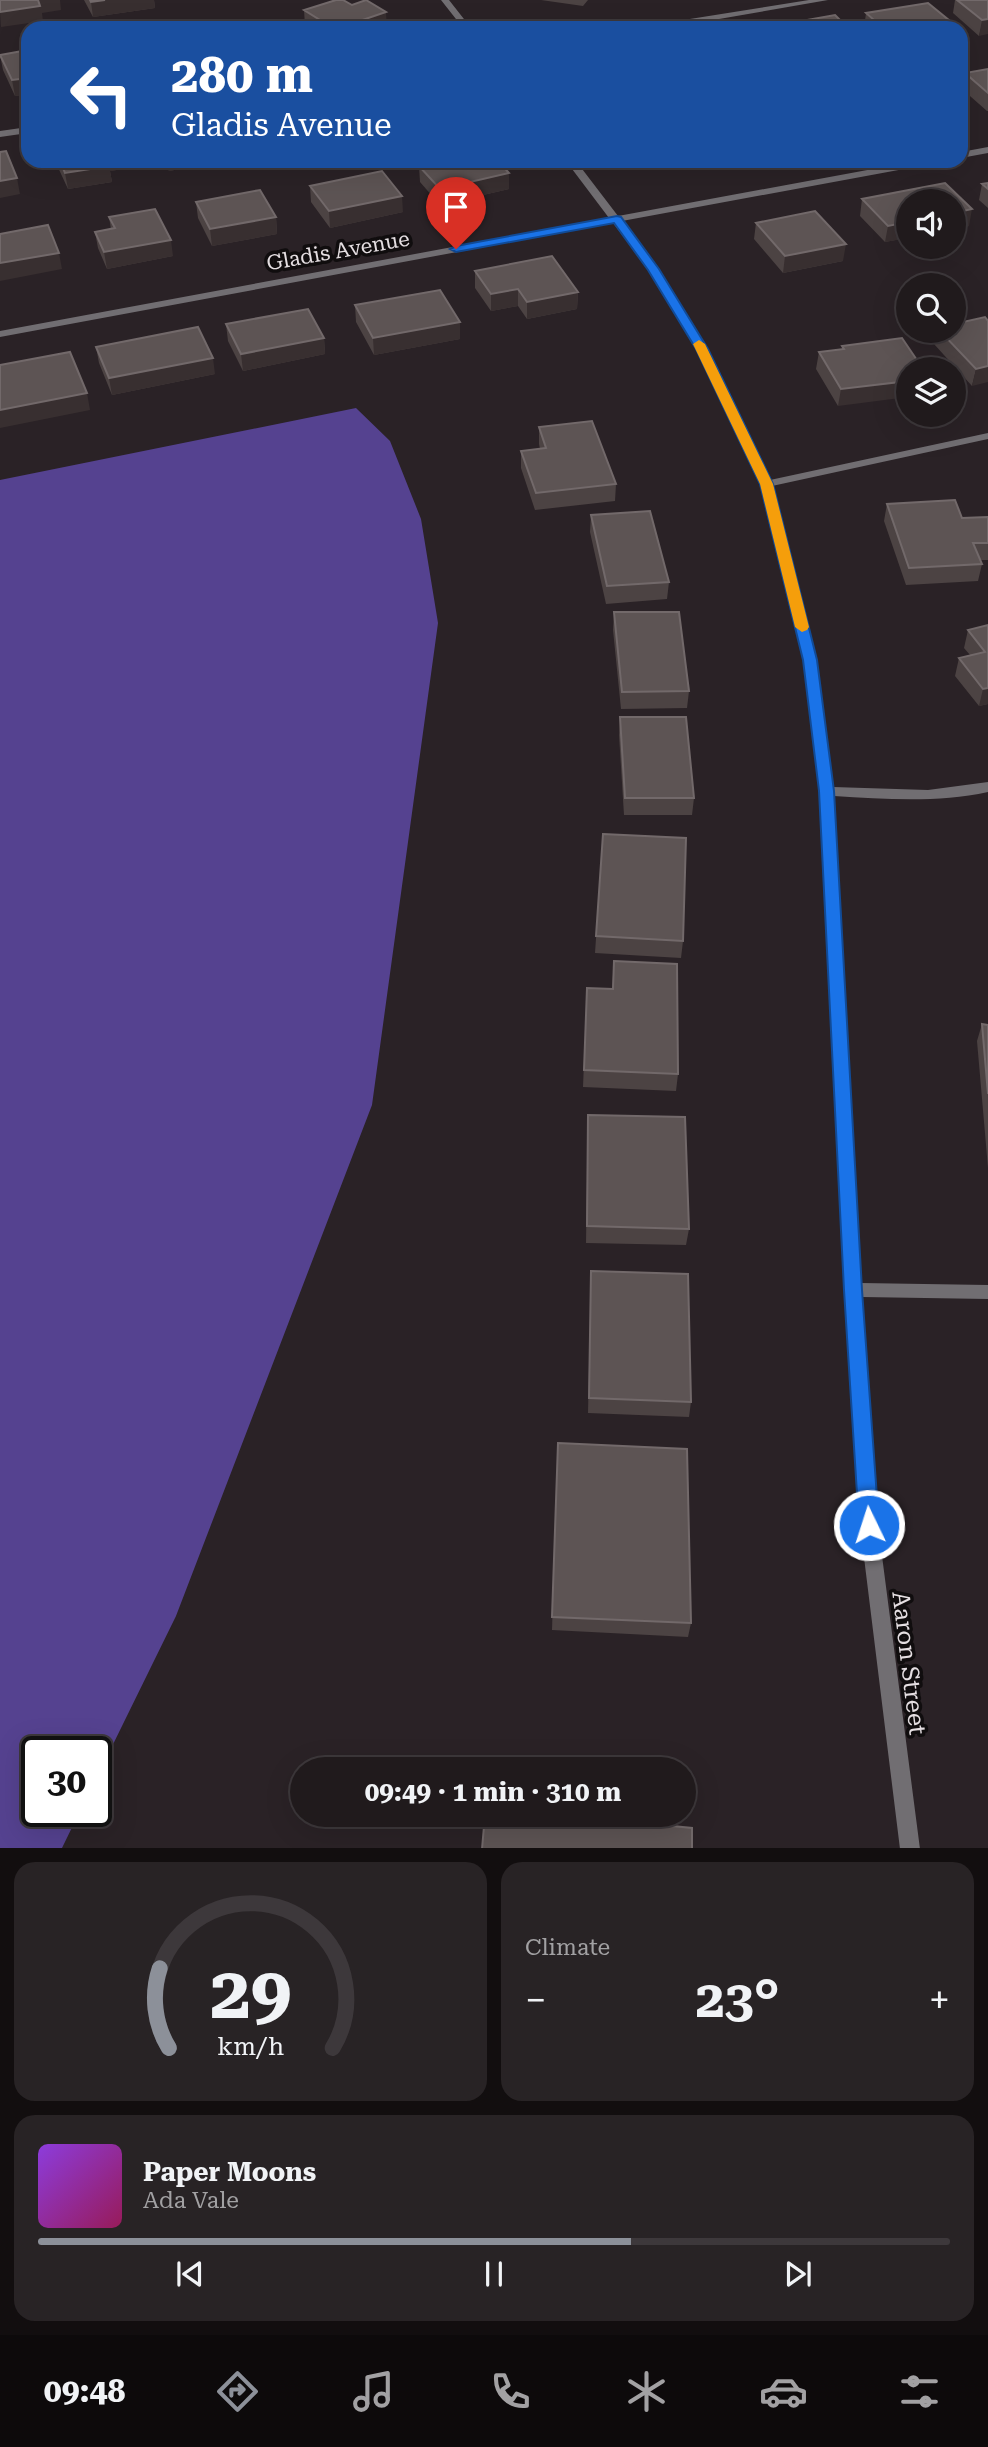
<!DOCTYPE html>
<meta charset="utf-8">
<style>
body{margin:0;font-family:"Roboto Serif",serif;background:#282325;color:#f1f3f6;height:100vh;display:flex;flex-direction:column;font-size:26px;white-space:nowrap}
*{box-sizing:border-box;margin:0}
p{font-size:23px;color:#a2a1a3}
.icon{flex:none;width:38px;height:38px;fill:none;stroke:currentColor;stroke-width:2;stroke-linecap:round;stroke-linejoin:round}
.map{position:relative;height:1848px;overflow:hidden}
.sheet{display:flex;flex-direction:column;gap:14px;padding:14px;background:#120e0f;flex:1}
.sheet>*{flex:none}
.banner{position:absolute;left:21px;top:21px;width:947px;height:147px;border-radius:21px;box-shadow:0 7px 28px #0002,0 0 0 2px #3d383b;background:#1a4fa0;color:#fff;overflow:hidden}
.tools{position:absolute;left:896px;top:189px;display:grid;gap:14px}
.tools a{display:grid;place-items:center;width:70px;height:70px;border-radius:50%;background:#201a1c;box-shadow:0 7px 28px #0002,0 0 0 2px #3d383b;font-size:35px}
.speed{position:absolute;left:21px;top:1736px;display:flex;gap:14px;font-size:35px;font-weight:700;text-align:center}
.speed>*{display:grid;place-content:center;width:91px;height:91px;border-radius:50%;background:#201a1c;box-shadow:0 7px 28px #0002,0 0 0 2px #3d383b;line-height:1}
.speed .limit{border:4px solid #111;border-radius:10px;background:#fff;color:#111}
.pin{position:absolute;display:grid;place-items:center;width:60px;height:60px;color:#fff;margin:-72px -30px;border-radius:50% 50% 50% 0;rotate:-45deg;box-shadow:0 0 7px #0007}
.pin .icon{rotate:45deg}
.me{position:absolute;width:77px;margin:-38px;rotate:356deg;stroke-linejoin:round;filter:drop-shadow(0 0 5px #0008)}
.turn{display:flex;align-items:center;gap:24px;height:147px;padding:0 35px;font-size:32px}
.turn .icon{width:91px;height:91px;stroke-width:2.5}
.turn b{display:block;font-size:49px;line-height:60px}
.big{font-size:52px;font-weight:700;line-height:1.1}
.sheet .tile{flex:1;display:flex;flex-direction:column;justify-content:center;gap:10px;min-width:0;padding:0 24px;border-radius:21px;background:#282325}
.sheet .dial{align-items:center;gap:0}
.dial svg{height:182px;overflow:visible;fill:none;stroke:#3d383b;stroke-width:7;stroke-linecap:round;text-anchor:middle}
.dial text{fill:#f1f3f6;stroke:none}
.song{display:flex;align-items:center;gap:21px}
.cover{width:84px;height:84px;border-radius:10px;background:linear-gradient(135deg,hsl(270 70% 55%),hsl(330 70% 35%))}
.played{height:7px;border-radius:4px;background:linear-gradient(90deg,#8c9099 65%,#3d383b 65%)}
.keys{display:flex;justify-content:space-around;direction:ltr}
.heat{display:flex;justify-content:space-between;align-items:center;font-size:38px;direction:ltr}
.sheet .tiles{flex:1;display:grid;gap:14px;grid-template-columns:1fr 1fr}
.tile:last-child{grid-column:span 2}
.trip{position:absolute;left:290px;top:1757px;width:406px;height:70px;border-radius:35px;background:#201a1c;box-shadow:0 7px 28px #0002,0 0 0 2px #3d383b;font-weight:700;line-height:70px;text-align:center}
.tab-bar{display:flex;height:112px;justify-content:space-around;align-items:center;background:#0d0a0b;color:#a2a1a3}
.tab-bar .icon{width:49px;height:49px}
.tab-bar .current{color:#8c9099}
.tab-bar b{font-size:32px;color:#f1f3f6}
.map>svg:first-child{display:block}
</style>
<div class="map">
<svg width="988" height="1849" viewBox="0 0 988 1849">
<rect width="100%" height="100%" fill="#2a2226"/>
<path fill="#554290" d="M356,408l34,33 31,78 17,104 -66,482 -196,511 -80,163v-27h-59v59h43l-18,37h-62v-1368z"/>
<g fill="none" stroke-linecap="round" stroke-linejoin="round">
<path fill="#716e72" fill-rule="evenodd" d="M441,0h8l22,28h-8z
M809,0h19l-161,28h-19l4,-3z
M28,127v6l-28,4v-6z
M988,147v6l-27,5v-6z
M566,161h10l42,55 298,-55h20l-5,3 -309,57 36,48 49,80 63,131 218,-47v6l-216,47 44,174 17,127 95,3 60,-8v10c-51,11 -102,7 -154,4l27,487 127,2v14l-126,-2 16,228 42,324h-20l-40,-324 -15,-235 -25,-499 -16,-131 -44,-176 -63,-135 -48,-79 -36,-47 -613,114v-6l609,-113z"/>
</g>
<path fill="#4c4343" d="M84,0h70l1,8 -62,9z
M541,0h47l-5,6z
M955,0h33l-9,36 -26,-23z
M352,5l35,23h-78l-4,-2 -1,-16z
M866,13l83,15h-85z
M28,50v44l-13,2 -12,-26 -3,-15z
M988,69v42h-1l-25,-22 3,-16z
M55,161h74l1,7 -20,3 2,11 -44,7z
M164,161h58l-53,10z
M419,166l90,23 -69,16 -20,-23z
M988,183v25l-9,-8 3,-16z
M310,186l93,26 -73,16 -19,-26z
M862,199l107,27 -84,16 -25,-26z
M196,202l80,15 1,17 -65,12 -14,-28z
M109,217l64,39 -66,13 -9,-21 -3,-16 16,-3z
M756,223l87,38 -60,12 -29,-34z
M475,271l103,21 -1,17 -50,10 -9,-13 -27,5 -16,-23z
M355,305l105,17v17l-86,16 -18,-33z
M988,321l-16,65 -38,-42 2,-13h18z
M226,324l98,14 1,16 -82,17 -15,-30z
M902,338l-64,68 -22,-37 3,-17 23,-3v-3z
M96,347l119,27 -103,21 -13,-32z
M539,427l77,57 -1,17 -80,9 -14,-42v-17l19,-2 -1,-5z
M887,504l75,14 26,-1v43h-8l2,4 -4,17 -72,4 -22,-64z
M591,515l78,67 -2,17 -61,5 -16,-72z
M614,612l75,79 -2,17 -66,1 -8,-79z
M988,625v79l-9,2 -24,-30 4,-18 11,-3 -6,-7 4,-18z
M620,717l74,81 -2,17h-68l-5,-80z
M603,834l80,107 -2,17 -86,-5z
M614,961l64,113 -2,17 -93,-4 4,-99 25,1z
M982,1024l6,1v143l-11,-127z
M588,1115l101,114 -3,16 -100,-2z
M591,1271l100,131 -2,15 -101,-4z
M558,1443l133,180 -3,14 -136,-7z"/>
<path fill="#382f30" d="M37,0h23l1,10 -19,3 1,8 -42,6 -1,-15z
M105,0h49l1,8 -62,9 -2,-15z
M386,12l1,16h-48z
M988,19v15l-9,2 3,-16z
M950,21l-1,7h-37z
M28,78v16l-13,2 -3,-16z
M105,161h24l1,7 -20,3 2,11 -44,7 -3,-16z
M168,161h54l-53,10z
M509,173v16l-69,16v-16z
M17,178l3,16 -20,4v-17z
M402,196l1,16 -73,16 -1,-17z
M972,209l-3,17 -15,3v-16z
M276,217l1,17 -65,12 -2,-17z
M908,222v16l-23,4 3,-16z
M171,240l2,16 -66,13 -3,-17z
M846,244l-3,17 -60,12 2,-17z
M59,253l3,16 -62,12v-18z
M518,289v17l-27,5v-17z
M578,292l-1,17 -50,10v-17z
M460,322v17l-86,16 -1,-17z
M324,338l1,16 -82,17 -2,-17z
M213,358l2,16 -103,21 -3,-17z
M988,366v16l-16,4 4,-17z
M908,381v16l-70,9 3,-17z
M87,393l3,17 -90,18v-18z
M988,688v16l-9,2 4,-17z"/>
<path fill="#5d5454" stroke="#72696a" stroke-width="2" d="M0,0h38l2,6 -40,6z
M90,0h15l-14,2z
M336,0h7l9,5 14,-5 20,12 -47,16h-6l-29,-18z
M957,0h31v19l-6,1z
M928,3l22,18 -38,7h-29l-17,-15z
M835,15l13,13h-59l-4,-4z
M252,21l4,7h-47z
M182,25l2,3h-21z
M28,50v28l-16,2 -12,-25z
M988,69v24l-23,-20z
M6,151l11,27 -17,3v-29z
M60,161h47l3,5 -45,7z
M443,161h55l11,12 -69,16 -21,-23z
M382,171l20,25 -73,15 -19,-25z
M945,183l27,26 -18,4v-12h-46v21l-20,4 -26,-27z
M988,183v6l-6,-5z
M260,190l16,27 -66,12 -14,-27z
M155,209l16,31 -67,12 -9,-20 20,-4 -6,-11z
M815,211l31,33 -61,12 -29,-33z
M48,225l11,28 -59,10v-29z
M552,256l26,36 -51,10 -9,-13 -27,5 -16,-23z
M440,290l20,32 -87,16 -18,-33z
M308,309l16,29 -83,16 -15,-30z
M985,317l3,4v45l-12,3 -36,-38h14v-7z
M198,327l15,31 -104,20 -13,-31z
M902,338l21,31h-15v12l-67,8 -22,-37 25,-3 -2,-3z
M70,352l17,41 -87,17v-45z
M592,421l24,63 -80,9 -15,-42 25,-3 -7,-21z
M955,500l7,18 26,-1v26h-15l9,21 -73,4 -22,-64z
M650,511l19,71 -62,4 -16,-71z
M614,612h65l10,79 -67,1z
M988,625v63l-5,1 -24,-31 26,-6 -17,-22z
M620,717h66l8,81h-69z
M603,834l83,4 -3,103 -87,-5z
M614,961l63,3 1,110 -94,-4 3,-82 26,1z
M982,1024l6,1v69z
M588,1115l97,2 4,112 -102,-3z
M591,1271l97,3 3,128 -102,-4z
M558,1443l129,6 4,174 -139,-6z
M485,1815h76l131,13v21h-210z"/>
<path fill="#1a73e8" stroke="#114b97" stroke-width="2" d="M617,216l4,1 38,52 49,80 65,135 44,176 17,131 28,499 17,235 -3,7 -7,3 -7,-3 -3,-7 -15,-235 -25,-499 -16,-131 -43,-176 -64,-135 -48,-79 -34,-47 -158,29 -6,-3 6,-3z"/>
<path fill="#f59e0b" d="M699,340l6,4 68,140 36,143 -2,3 -5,2 -7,-5 -35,-143 -67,-140z"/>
<g text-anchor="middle" stroke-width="7" stroke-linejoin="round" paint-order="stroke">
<g font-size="21" fill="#e5dfe2" stroke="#100d0e">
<text transform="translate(338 251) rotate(-10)" y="7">Gladis Avenue</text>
</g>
<g font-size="24" fill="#e5dfe2" stroke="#100d0e">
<text transform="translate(909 1663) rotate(83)" y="8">Aaron Street</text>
</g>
</g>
</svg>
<div class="tools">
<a><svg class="icon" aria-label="sound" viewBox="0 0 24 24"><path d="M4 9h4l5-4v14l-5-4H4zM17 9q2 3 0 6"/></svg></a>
<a><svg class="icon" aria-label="search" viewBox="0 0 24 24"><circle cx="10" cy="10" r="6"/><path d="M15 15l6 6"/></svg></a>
<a><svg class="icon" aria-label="layers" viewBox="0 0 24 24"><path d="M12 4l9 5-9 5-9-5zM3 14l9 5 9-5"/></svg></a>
</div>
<div class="speed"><div class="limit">30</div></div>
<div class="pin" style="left:456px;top:249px;background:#d93025"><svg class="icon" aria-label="arrive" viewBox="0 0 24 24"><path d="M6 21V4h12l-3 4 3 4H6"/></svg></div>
<svg class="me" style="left:869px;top:1525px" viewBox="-20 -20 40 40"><circle r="17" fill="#1a73e8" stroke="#fff" stroke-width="3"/><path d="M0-11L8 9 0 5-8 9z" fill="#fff"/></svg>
<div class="trip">09:49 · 1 min · 310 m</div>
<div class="banner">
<div class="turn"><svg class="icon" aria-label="left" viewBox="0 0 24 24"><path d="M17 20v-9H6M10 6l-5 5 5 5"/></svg><div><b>280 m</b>Gladis Avenue</div></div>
</div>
</div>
<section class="sheet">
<div class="tiles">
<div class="tile dial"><svg viewBox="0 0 100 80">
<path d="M14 69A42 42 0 1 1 86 69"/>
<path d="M14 69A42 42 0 0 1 10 34" stroke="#8c9099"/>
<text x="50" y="56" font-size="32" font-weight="700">29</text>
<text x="50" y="72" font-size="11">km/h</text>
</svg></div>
<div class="tile"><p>Climate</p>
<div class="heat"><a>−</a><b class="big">23°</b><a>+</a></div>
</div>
<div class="tile">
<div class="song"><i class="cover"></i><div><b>Paper Moons</b><p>Ada Vale</p></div></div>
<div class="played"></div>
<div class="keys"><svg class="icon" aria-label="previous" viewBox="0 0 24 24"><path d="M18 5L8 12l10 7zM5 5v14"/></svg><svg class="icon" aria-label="pause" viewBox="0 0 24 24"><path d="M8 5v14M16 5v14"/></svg><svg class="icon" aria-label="next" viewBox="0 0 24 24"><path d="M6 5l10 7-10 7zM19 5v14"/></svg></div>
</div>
</div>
</section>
<nav class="tab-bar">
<b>09:48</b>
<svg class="icon current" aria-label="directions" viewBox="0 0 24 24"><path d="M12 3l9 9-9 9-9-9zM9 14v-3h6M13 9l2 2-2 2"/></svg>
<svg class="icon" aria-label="music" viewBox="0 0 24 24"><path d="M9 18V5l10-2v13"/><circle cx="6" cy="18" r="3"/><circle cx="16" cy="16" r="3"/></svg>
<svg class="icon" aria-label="phone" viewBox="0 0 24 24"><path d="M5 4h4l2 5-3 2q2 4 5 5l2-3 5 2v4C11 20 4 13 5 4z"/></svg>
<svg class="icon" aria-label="climate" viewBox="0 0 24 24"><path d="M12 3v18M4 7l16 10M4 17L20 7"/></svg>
<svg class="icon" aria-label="car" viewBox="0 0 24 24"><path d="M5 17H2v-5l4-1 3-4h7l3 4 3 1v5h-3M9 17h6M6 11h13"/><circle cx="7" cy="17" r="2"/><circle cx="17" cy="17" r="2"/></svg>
<svg class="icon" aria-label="filters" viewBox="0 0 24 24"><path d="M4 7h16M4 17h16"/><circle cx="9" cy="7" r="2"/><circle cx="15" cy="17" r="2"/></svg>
</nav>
